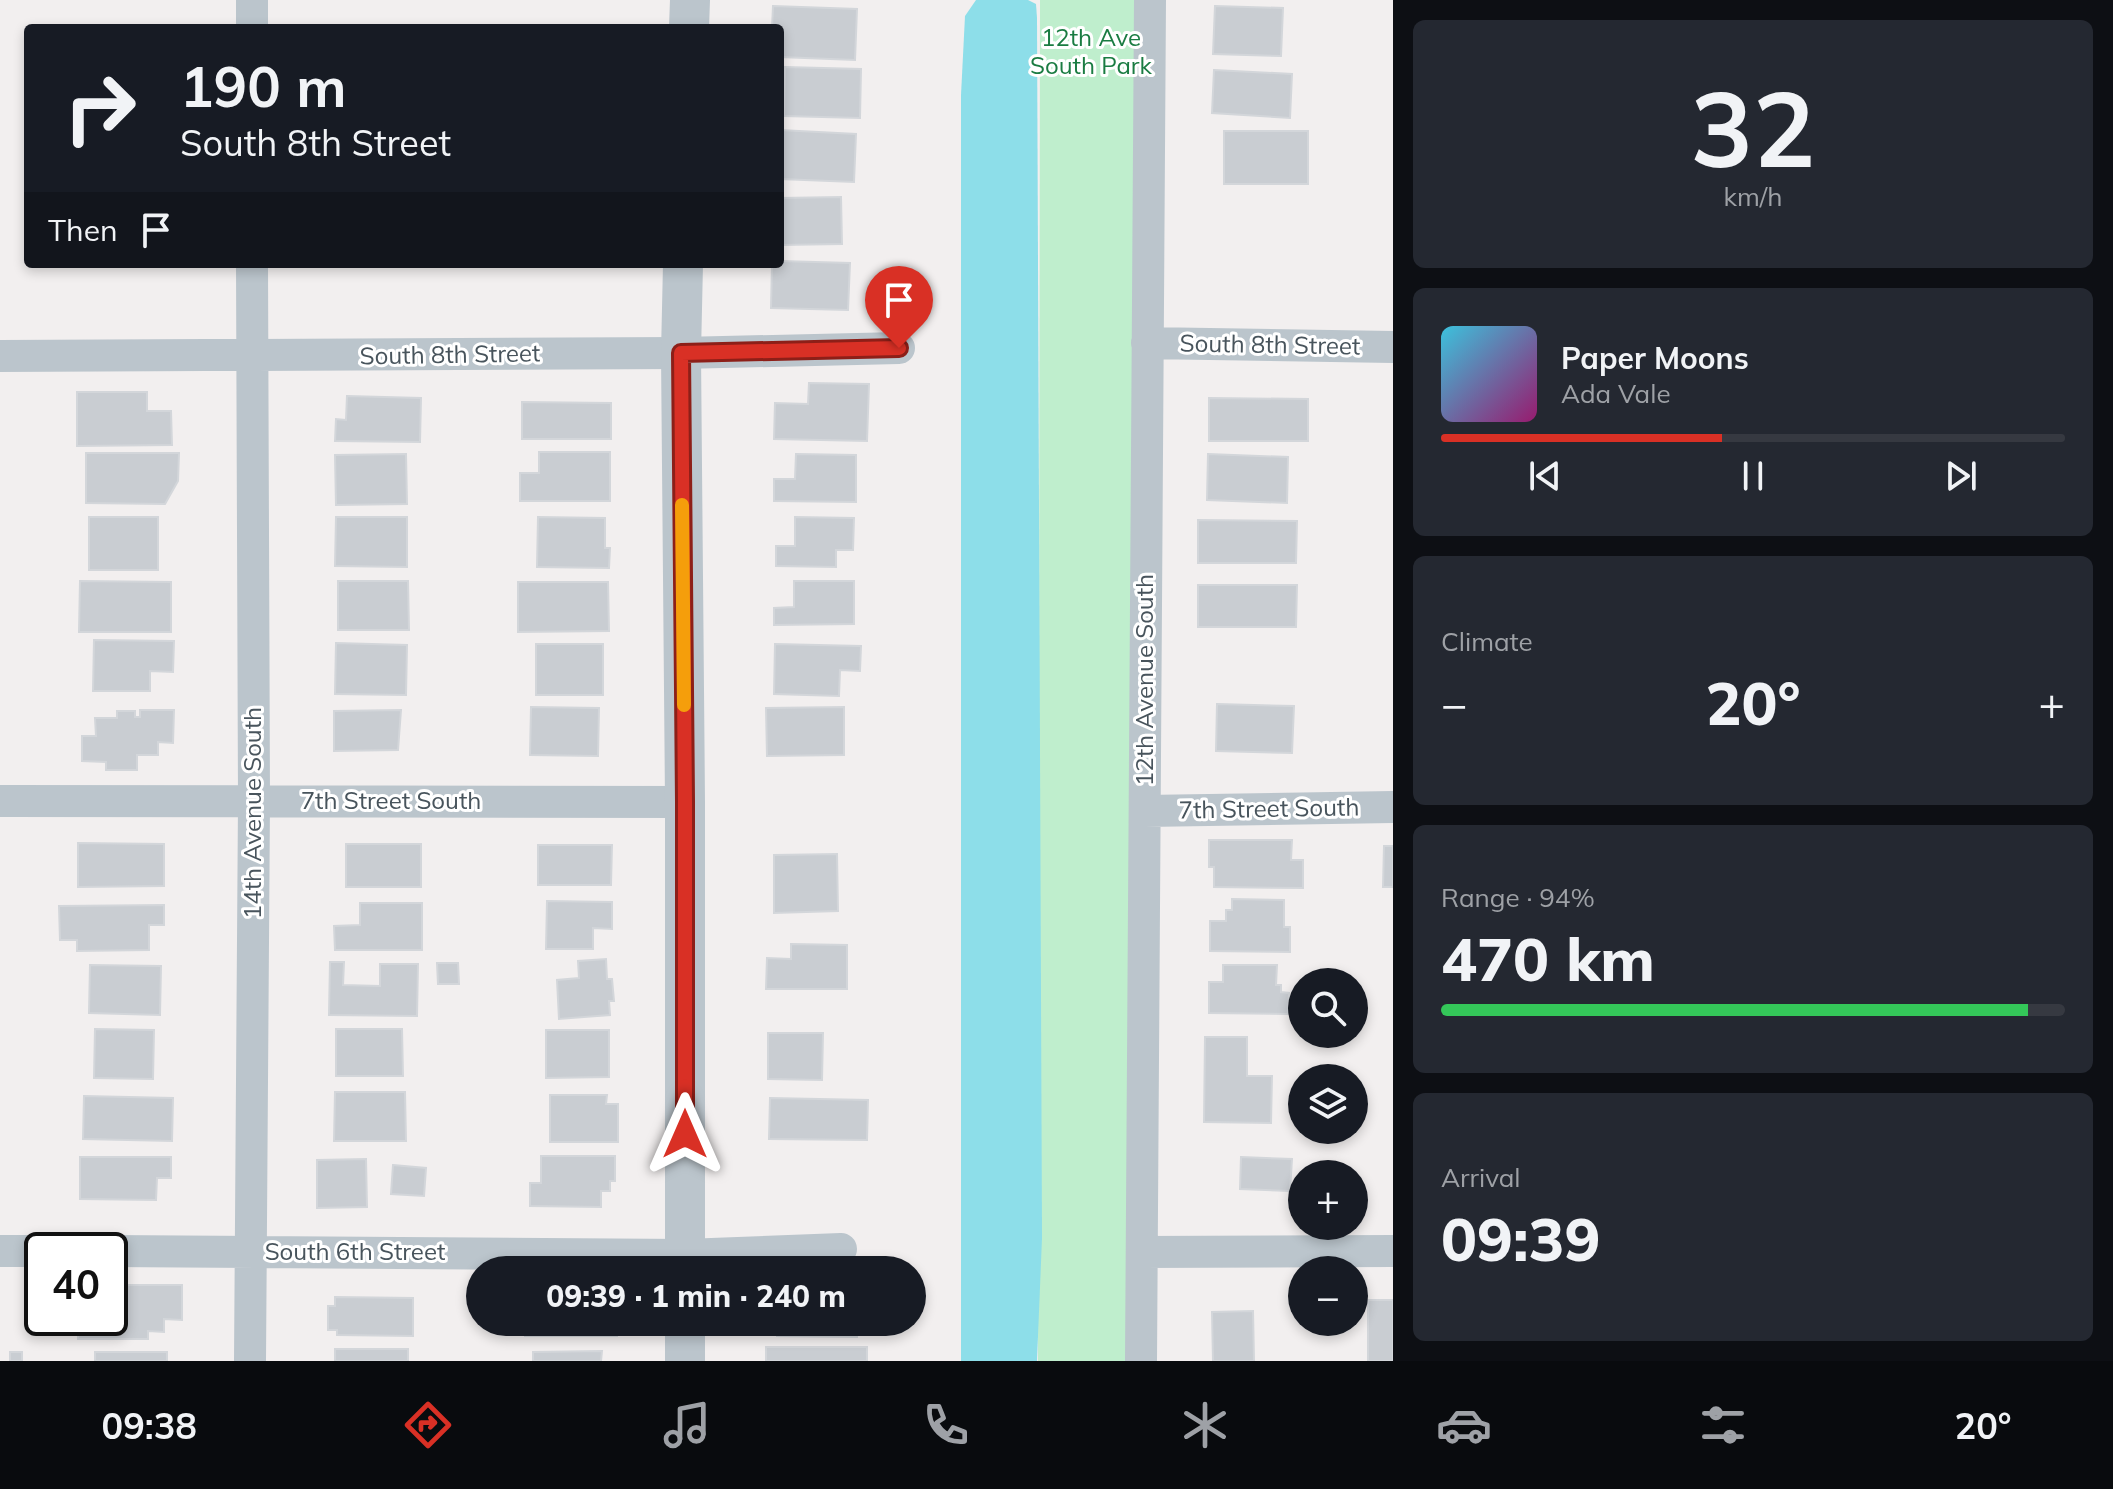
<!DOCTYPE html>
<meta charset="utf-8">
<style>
body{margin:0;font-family:Mulish,sans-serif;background:#242831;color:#f1f3f6;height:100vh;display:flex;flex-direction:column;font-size:30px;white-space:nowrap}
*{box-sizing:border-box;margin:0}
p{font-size:26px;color:#9ea1a6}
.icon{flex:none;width:44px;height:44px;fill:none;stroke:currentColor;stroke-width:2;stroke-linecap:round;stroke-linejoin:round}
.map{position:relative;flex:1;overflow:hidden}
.side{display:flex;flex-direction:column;gap:20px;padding:20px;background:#0d0f14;width:720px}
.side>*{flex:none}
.top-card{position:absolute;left:24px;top:24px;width:760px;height:244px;border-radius:8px;box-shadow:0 4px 12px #0003;background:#171b24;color:#f1f3f6;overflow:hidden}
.fabs{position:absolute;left:1288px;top:968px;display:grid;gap:16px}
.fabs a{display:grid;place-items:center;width:80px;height:80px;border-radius:50%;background:#171b24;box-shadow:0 4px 12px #0003;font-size:40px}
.speed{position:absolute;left:24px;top:1232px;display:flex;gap:16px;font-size:40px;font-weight:700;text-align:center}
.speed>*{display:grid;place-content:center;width:104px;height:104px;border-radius:50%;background:#171b24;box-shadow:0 4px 12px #0003;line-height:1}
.speed .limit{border:4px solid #111;border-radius:12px;background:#fff;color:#111}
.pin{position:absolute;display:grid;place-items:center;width:68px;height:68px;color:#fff;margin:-82px -34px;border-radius:50% 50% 50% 0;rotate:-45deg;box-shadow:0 0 8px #0007}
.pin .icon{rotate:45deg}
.me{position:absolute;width:88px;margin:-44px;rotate:0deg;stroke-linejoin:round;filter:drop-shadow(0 0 6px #0008)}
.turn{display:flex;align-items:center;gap:28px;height:168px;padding:0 24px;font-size:36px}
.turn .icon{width:104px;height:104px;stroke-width:2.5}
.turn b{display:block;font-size:56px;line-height:68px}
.then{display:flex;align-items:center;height:76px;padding:0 24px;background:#0003;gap:16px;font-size:30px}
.big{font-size:60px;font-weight:800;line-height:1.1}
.side .widget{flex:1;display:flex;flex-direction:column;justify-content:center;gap:12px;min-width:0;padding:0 28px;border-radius:12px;background:#242831}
.side .dial{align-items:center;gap:0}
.dial b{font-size:104px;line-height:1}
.song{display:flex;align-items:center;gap:24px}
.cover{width:96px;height:96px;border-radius:12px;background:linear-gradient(135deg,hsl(190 70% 55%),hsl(320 70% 35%))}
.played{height:8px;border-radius:4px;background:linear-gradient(90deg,#d93025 45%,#363941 45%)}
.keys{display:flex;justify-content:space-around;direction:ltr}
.heat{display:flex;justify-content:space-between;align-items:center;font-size:44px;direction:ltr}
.charge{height:12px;border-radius:6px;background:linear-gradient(90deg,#34c759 94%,#363941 0)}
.trip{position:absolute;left:466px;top:1256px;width:460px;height:80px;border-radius:40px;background:#171b24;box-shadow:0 4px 12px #0003;font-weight:800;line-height:80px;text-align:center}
.menu{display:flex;height:128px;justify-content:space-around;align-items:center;background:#090b0e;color:#9ea1a6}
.menu .icon{width:56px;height:56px}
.menu .current{color:#d93025}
.menu b{font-size:36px;color:#f1f3f6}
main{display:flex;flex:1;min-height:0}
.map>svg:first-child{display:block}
</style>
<main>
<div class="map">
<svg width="1393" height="1361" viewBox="0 0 1393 1361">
<rect width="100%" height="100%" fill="#f2efef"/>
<path fill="#bfeecd" d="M1040,0h100l-6,1361h-96z"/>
<path fill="#8ddee9" d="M976,0h52l8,4 1,14 5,1220 -5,123h-76v-1266l4,-79z"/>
<path fill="#c9cdd2" stroke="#d3d6da" stroke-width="2" d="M773,6l84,3 -2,51 -75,-3v-29h-8z
M1215,6l68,2 -2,48 -68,-2z
M785,67l76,2 -1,49 -76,-2z
M1214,70l78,4 -2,44 -78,-5z
M780,130l76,4 -2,48 -74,-3z
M1224,131h84v53h-84z
M841,197l1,47 -62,1v-47z
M780,261l70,2 -2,47 -77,-2 1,-44h8z
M809,383l60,1 -2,57 -93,-2 1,-36 33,1z
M77,392h70v19h24l1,34 -95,1z
M347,396l74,2 -1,44 -85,-1 1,-22 10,1z
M1209,398l99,1v42h-99z
M522,402l89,1v36h-89z
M539,452h71v49h-90v-28h19z
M86,453h93l-1,28 -13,23 -79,-1z
M406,454l1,50 -71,1 -1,-50z
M796,454l60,1v47l-82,-1v-22h21z
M1208,454l80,3 -1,46 -80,-3z
M89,517h69v53h-69z
M336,517h71v50l-72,-1z
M538,517l67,1v30h5l-1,20 -72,-1z
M795,517l59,1 -1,32h-17v17l-60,-1v-20h19z
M1198,520l99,1 -1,42h-98z
M80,581l91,1v50h-92z
M338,581h70l1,49h-71z
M794,581h60v43l-80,1v-17l20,-1z
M518,582h90l1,49 -91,1z
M1198,585h99l-1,42h-98z
M94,640l80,1 -1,31 -23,-1v20h-57z
M336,643l71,2 -1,50 -71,-1z
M536,644h67v51h-67z
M775,644l86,2 -1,25 -20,-1 -1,26 -65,-2z
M1217,704l77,2 -2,47 -76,-2z
M531,707l68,1 -1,48 -68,-1z
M844,707v48l-77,1 -1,-48z
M140,710h34l-1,33 -15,-1v13h-21v15h-31v-8l-24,-1v-25h14l-1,-18h22v-7h18v6h5z
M401,710l-3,40 -64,1v-40z
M1209,840h83l-1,20h12v28l-89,-1v-20h-5z
M78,843l86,1v42l-86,1z
M346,844h75v43h-75z
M538,845h74l-1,40h-73z
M1384,846h9v41h-10z
M837,854l1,57 -64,2v-58z
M1232,899l52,1v27h6v25l-80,-1v-30h16v-11h6z
M547,901l65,1v27l-19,-1v21h-47z
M360,903h62v47h-87l-1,-24 26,-1z
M164,905v20h-15v25l-72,1v-11h-17l-1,-34z
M791,944l56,1v44h-81l1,-31 24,1z
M606,959l1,20h5l2,22h-5l1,14 -51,4 -2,-39 22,-2 -1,-17z
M330,962h14l-1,23 37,1v-22h38l-1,52 -88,-1z
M437,963h21l1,21h-21z
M90,965l71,1 -1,49 -71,-2z
M1223,965h54l-1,20h5v7l8,1 -1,21 -79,-1v-31h14z
M95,1029l59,1 -1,49 -59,-1z
M336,1029h66l1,47h-67z
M546,1030h63v47l-63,1z
M768,1033h55l-1,47 -54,-1z
M1205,1037h42v39h25l-1,47 -67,-1z
M335,1092h70l1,49h-72z
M550,1095h57l-1,9h12v38h-68z
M84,1096l89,2 -1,43 -89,-2z
M770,1098l98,2 -1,40 -98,-1z
M541,1156h74v25h-5v10h-9v16l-71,-1v-23h11z
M80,1157h91v21h-14l-1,22 -76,-1z
M1241,1157l51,2 -2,32 -50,-2z
M366,1159l1,48 -50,1v-48z
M393,1165l33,3 -2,28 -33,-2z
M110,1285h72v35l-18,-1v13l-16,-1v8h-70v-21h32z
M335,1297l78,1v38l-76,-1v-5h-9v-24h7z
M1368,1300h25v61h-25z
M1253,1311l1,50h-41l-1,-49z
M525,1322h92v14h-92z
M777,1322h80v15l-80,-1z
M766,1347h101v14h-101z
M335,1349h73v12h-73z
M602,1351l-1,10h-68v-9z
M10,1352h12v9h-12z
M95,1352h72v9h-72z"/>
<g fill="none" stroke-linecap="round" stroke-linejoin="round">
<path stroke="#bbc5cc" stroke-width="32" d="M252,0v28
M1147,343l246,4
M0,356l681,-3 218,-5
M0,801l685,1
M1145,811l248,-4
M0,1251h42
M110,1251l575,4 156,-6
M1142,1252l251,-1
M250,1361l4,-560 -2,-537
M1141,1361l9,-1361"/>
<path stroke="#bbc5cc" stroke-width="40" d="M689,28l1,-28
M683,264l-2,89 4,449v468
M685,1322v39"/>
</g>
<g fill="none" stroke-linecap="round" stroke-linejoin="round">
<g stroke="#8d1f18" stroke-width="20">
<path id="route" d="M685,1134v-332l-4,-449 218,-5"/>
</g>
<use href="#route" stroke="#d93025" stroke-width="14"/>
<path stroke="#f59e0b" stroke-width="14" d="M682,505l2,200"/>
</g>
<g text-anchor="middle" stroke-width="6" stroke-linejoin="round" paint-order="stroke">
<g font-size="24" fill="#1a7c42" stroke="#fff">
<text x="1091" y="46">12th Ave<tspan x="1091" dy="28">South Park</tspan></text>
</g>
<g font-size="24" fill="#48545c" stroke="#fff">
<text transform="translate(1270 345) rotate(1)" y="8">South 8th Street</text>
<text transform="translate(450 355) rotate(-1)" y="8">South 8th Street</text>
<text transform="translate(1145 680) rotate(-90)" y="8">12th Avenue South</text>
<text x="391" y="809">7th Street South</text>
<text transform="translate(1269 809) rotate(-1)" y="8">7th Street South</text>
<text transform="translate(253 813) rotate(-90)" y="8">14th Avenue South</text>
<text x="355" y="1260">South 6th Street</text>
</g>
</g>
</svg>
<div class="fabs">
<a><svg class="icon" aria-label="search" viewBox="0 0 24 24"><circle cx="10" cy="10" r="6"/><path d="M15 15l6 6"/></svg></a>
<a><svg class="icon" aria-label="layers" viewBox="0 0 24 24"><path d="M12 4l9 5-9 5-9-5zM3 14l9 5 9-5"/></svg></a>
<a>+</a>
<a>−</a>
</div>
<div class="speed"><div class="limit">40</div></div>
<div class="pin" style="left:899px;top:348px;background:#d93025"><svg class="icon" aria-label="arrive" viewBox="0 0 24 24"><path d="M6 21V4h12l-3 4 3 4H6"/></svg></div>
<svg class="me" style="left:685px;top:1134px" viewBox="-20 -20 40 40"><path d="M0-17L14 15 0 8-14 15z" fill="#d93025" stroke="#fff" stroke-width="4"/></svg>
<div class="trip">09:39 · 1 min · 240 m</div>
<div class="top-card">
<div class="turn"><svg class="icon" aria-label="right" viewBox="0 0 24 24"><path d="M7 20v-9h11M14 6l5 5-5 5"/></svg><div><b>190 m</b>South 8th Street</div></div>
<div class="then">Then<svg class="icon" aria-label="arrive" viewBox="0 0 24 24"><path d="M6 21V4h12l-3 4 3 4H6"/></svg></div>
</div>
</div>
<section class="side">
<div class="widget dial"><b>32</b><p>km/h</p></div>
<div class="widget">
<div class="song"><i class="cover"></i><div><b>Paper Moons</b><p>Ada Vale</p></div></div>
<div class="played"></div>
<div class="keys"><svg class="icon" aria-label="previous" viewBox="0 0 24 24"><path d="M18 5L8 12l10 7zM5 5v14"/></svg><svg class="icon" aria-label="pause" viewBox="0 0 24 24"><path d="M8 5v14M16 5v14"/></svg><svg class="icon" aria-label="next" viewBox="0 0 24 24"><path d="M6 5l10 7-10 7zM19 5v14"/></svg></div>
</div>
<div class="widget"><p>Climate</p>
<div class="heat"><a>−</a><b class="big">20°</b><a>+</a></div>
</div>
<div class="widget"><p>Range · 94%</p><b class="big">470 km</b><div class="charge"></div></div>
<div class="widget"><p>Arrival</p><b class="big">09:39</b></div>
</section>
</main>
<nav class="menu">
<b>09:38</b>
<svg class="icon current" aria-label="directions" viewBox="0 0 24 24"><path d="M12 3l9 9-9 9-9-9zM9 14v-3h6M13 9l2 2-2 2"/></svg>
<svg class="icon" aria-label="music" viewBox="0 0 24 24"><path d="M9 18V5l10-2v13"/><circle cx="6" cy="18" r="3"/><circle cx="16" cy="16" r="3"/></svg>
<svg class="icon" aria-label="phone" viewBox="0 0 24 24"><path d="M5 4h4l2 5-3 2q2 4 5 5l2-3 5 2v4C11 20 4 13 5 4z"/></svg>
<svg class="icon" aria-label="climate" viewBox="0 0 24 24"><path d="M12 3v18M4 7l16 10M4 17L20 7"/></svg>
<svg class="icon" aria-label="car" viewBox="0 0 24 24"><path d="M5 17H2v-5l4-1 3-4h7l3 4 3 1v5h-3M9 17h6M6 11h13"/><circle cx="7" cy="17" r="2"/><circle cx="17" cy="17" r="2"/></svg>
<svg class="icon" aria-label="filters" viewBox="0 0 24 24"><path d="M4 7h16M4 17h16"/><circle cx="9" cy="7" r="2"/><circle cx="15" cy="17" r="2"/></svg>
<b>20°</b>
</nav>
